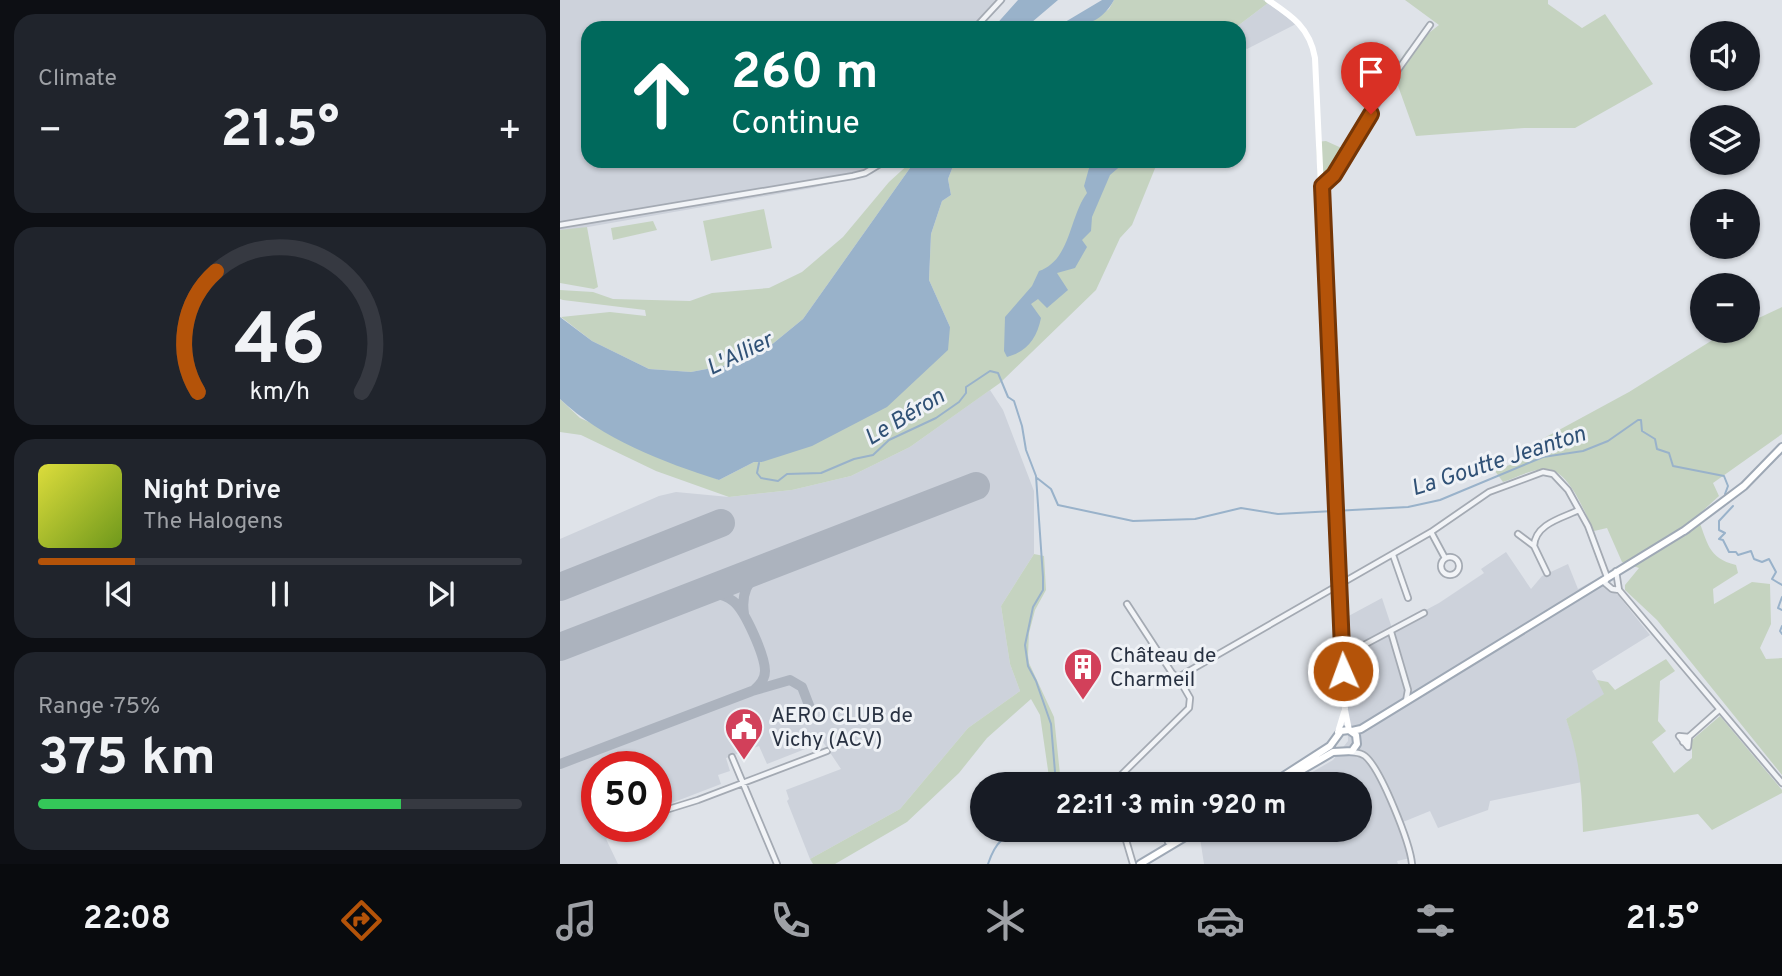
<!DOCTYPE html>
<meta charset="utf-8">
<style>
body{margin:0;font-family:Overpass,sans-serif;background:#20242c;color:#f1f3f6;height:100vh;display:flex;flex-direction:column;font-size:26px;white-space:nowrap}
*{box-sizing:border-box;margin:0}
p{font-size:23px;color:#9ea1a6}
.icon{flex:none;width:38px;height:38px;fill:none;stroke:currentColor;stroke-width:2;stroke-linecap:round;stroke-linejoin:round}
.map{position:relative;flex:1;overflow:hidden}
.details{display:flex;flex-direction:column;gap:14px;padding:14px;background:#0d0f14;width:560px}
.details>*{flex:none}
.hud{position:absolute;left:21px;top:21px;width:665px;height:147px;border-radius:21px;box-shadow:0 2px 5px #0004;background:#00695c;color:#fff;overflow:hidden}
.controls{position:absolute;left:1130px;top:21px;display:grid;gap:14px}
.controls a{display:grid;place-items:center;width:70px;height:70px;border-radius:50%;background:#171b24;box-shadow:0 2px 5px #0004;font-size:35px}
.speed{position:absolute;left:21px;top:751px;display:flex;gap:14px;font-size:35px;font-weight:700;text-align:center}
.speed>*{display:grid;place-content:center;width:91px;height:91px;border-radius:50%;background:#171b24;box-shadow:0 2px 5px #0004;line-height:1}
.speed .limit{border:10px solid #d22;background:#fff;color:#111}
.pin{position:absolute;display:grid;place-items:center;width:60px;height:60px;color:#fff;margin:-72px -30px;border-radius:50% 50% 50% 0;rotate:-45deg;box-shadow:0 0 7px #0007}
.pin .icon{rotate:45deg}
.me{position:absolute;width:77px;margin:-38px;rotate:358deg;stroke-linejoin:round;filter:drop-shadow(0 0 5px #0008)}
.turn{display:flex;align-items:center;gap:24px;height:147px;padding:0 35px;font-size:32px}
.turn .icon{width:91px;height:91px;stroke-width:2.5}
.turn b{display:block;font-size:49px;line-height:60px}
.big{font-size:52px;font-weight:700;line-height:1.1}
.details .tile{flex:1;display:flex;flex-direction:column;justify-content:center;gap:10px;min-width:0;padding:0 24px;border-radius:21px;background:#20242c}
.details .dial{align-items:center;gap:0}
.dial svg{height:182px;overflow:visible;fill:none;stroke:#363941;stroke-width:7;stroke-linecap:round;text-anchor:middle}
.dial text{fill:#f1f3f6;stroke:none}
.song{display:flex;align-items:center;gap:21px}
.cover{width:84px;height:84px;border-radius:10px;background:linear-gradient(135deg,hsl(60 70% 55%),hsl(80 70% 35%))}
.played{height:7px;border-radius:4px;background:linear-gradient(90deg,#b45309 20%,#363941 20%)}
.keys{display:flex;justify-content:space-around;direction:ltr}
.heat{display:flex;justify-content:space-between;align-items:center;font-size:38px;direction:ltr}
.charge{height:10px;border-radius:5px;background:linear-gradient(90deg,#34c759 75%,#363941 0)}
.trip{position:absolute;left:410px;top:772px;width:402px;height:70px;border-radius:35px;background:#171b24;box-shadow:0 2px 5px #0004;font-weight:700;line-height:70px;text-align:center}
.tab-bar{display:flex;height:112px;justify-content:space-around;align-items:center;background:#090b0e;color:#9ea1a6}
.tab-bar .icon{width:49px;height:49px}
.tab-bar .on{color:#b45309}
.tab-bar b{font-size:32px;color:#f1f3f6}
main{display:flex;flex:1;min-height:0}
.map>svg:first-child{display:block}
</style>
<main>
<section class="details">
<div class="tile"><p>Climate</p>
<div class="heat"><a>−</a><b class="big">21.5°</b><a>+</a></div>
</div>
<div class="tile dial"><svg viewBox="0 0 100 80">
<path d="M14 69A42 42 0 1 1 86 69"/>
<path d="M14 69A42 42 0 0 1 22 16" stroke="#b45309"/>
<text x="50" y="56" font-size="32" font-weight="700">46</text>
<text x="50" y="72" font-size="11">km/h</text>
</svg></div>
<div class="tile">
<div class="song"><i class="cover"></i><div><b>Night Drive</b><p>The Halogens</p></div></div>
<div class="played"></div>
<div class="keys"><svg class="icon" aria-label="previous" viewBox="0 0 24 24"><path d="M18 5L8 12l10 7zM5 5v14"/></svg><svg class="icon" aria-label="pause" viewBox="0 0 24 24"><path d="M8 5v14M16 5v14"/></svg><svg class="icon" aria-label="next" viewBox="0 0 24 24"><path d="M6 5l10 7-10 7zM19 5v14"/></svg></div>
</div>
<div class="tile"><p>Range · 75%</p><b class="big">375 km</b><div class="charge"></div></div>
</section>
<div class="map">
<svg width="1222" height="864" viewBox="0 0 1222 864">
<rect width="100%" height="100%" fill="#dfe3e9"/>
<path fill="#cdd2db" d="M0,0h446l-26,28h-392v133h300l-16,13 -60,14 -247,43 -5,-1z
M708,3l28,21 -49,25 -8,-5v-16h-4z
M430,390l13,20 31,81v63l-33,52 9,58 10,27 -52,37 -68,81 -90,50 -23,-58 2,-2 -3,-9 55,-21 -18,-27 -56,22 -8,-18 -33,12 4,13 -12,4 3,9 -52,20 -4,-8 -9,4v-34h-59v60h42l-33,13 12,25h-58v-325l99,-43 17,-4 53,5 63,-7 59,-14 59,-29z
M946,552l25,37 11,-13 26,-12 10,25 15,-8 25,14 32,40 -58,36 13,23 -39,25 11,31 5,32 -92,19 -2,9 -50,18 -8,-17 -27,11 12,35 -18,4 1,3h-194l-4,-26 15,-8h145v-46h-68l41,-24 15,-19 -5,-122 39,-21 10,30 47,-25 45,-30 -3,-4z"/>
<path fill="#c5d3c0" d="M554,0h149l5,3 -33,25h-153l27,-19z
M845,0h143v4l34,24 23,-14 48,70 -78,44h-51l-108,8 -19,-53 -7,5 -55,94 -8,5 -9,-7 -2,-38 10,-1 20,9 60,-99 33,-26z
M352,161h3l-112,158 -33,27 -37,18 -42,8 -42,-3 -57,-28 -31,-24 49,-5 36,4 -1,-6 -82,-10 -3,-1v-9l33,2 20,7 77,2 22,-8 57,-5 33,-16 41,-35 46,-55z
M395,161h203l-26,64 -12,13 -24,52 -96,93 -90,64 -59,29 -59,14 -63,7 -73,-26 -75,-36 -21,-3v-33l20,19 139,62 35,-18h8l188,-135 -21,-47 2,-46 11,-33 9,-6 -3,-16z
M204,209l8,39 -61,13 -8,-40z
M93,221l4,9 -44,10 -2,-12z
M27,227l11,60 -4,2 -34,-6v-53z
M1222,307v127l-69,49 6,13 -22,20c11,26 10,42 39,49l2,8 -25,16 1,15 38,-22 18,2 1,40 -11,24 6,11 16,-1v117l-125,-155 -32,-30v-5l14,-17 -17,-6 -15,-34 -13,3c-9,-17 -25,-63 -49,-62 -13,0 -30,9 -42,13l-8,-11 43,-18 -3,-10 94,-51 98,-61h21v-8z
M474,554l10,2 2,34 -11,20 -6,23 -1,22 1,8 25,54 7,67h-11l-10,-69 -9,-16 -44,39 -28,35 -52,49 -72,42h-22l-3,-5 90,-50 68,-81 52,-37 -10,-27 -9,-58z
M1106,659l9,12 -15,10 -2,40 8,10 -14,11 22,31 18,-15v-18l28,-24 62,74v3l-70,37 -14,-16 -115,18c-1,-42 -3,-73 -17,-113l38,-25 -7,-14 11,2 7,8z"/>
<path fill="#99b2ca" d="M458,0h40l-33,28h-32z
M542,0h12c-13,24 -34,28 -59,28z
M355,161h40l-7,18 3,16 -9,6 -11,33 -2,46 21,47 -2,23 -61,57 -75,39 -50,16h-8l-35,18c-56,-18 -117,-41 -159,-81v-82l32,24 57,28 42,3 42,-8 37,-18 33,-27z
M531,161l33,2 -14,12 -18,42 -1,14 -9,9 5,7 -12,21 -18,5 11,17 -21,18 -9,-9 -7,5 10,14c-4,20 -14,34 -34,39l-3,-6 1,-34 27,-31 7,-15c32,-11 30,-54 48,-78l-3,-7z"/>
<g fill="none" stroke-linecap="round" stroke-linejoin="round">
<path stroke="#99b2ca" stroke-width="2" d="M199,463l-2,10 4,5 17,3 9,-7 34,-1 33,-14 19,-4 16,-15 47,-22 23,-16 7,-9v-6l24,-16 8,2 10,24 6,4 8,25 4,24 10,26 7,101v13l-10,17 -8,38 3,21 8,15 15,43 5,60
M477,478l14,11 7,16 75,16 62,-2 46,-11 37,6 130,-7 32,-7 103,-43 40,-6 25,-10 30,-21h3l1,11 13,8 2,10 12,4 4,13 51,10 4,10 -3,8
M1173,506l-14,15v9l6,3 -6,6 4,1 6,12h7l2,3 13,-4 3,8 8,3 7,-3 7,13 -4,7 10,6
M1222,597l-4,11 4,2
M1222,626l-2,5 2,3
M428,864c9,-26 15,-26 39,-34"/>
<path stroke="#acb3be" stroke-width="10" d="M136,595c14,-2 25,-3 37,6 12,9 32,55 32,70 0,8 -5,14 -11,19
M184,614c-3,-20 3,-33 19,-45
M0,764l192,-73 38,-11 12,7 10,26"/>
<path stroke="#acb3be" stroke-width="28" d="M0,587l161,-64
M0,647l416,-161"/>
<g stroke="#a4aab3" stroke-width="8">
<path id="minor" d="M415,28l26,-28
M762,186l12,-11 61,-101 35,-49
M0,225l293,-49 12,-3 20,-12
M871,532l14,26
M958,534l16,12 13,27
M974,546c1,-22 28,-28 45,-36
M833,555l15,43
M881 566a9 9 0 1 1 18 0a9 9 0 1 1-18 0Z
M1056,571l3,19
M567,604l45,69 7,6
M831,632l17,58 -2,11
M783,652l19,-6 62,-33
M1119,736l10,1 -1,10z
M1123,742l36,-32
M790,752c6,1 10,0 15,4 16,13 45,87 47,108
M172,757l45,107
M552,784l77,-76 1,-10 -11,-19 3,-4 249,-143 58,-40 54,-20 10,2 15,16 20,36 19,51 -2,6 7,6 7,1 163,193
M96,813l42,-13 129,-49
M563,830l10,34
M608,842l20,-12"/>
</g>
<g stroke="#9ea8b5" stroke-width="10">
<path id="primary" d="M1124,531l60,-45 38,-39
M792,731l9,-2 326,-200
M711,784l59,-38 11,-15 8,-1 7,5 1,9 -5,7 -19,1 -55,32
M580,864l57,-34"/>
</g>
<use href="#minor" stroke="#f2f4f7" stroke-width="4.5"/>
<path stroke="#fff" stroke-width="6" d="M708,0c24,16 42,28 47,58l30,652 4,20
M778,732l6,-20"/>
<use href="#primary" stroke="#fff" stroke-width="6"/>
</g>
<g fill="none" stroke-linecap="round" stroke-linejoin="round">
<g stroke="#753606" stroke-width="18">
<path id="route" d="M783,671l-21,-485 12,-11 37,-61"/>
</g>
<use href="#route" stroke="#b45309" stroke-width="12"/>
</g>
<defs>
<g id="building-pin" transform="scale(2.0125)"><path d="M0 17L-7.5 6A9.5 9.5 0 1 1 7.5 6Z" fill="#d2405a" stroke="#eff2f6"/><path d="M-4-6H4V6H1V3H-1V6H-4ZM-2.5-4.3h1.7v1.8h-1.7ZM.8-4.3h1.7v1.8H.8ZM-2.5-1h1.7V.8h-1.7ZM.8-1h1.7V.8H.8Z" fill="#fff"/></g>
<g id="civic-pin" transform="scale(2.0125)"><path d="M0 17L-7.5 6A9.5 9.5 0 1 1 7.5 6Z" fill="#d2405a" stroke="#eff2f6"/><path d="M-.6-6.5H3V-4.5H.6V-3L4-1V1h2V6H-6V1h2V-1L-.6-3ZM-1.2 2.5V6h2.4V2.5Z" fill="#fff"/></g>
</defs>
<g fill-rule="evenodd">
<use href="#building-pin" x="523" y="667"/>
<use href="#civic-pin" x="184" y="727"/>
</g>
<g text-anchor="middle" stroke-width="6" stroke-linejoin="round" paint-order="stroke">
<g font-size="21" fill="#283141" stroke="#eff2f6" text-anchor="start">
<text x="550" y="662">Château de<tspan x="550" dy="24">Charmeil</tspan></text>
<text x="211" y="722">AERO CLUB de<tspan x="211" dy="24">Vichy (ACV)</tspan></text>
</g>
<g font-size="23" font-style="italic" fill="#305176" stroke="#eff2f6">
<text transform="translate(179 353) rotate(-26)" y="8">L'Allier</text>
<text transform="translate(344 416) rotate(-31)" y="8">Le Béron</text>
<text transform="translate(938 460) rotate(-18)" y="8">La Goutte Jeanton</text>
</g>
</g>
</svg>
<div class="controls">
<a><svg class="icon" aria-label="sound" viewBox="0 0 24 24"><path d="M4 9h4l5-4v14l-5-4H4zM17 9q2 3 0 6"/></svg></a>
<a><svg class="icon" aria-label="layers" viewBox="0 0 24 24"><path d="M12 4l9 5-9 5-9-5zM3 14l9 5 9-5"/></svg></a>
<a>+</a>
<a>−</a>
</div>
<div class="speed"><div class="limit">50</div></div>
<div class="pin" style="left:811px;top:114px;background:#d93025"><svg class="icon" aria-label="arrive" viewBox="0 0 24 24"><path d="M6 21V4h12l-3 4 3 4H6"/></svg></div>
<svg class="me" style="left:783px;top:671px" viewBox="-20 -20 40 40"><circle r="17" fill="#b45309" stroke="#fff" stroke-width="3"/><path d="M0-11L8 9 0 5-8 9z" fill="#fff"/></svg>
<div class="trip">22:11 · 3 min · 920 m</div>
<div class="hud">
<div class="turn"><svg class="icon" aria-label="ahead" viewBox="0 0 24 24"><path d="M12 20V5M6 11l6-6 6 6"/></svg><div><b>260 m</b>Continue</div></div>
</div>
</div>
</main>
<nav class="tab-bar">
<b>22:08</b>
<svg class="icon on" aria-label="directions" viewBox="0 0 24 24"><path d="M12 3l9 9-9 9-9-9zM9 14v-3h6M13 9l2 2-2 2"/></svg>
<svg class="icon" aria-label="music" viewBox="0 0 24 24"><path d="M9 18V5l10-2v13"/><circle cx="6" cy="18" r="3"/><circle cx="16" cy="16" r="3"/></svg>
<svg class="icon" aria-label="phone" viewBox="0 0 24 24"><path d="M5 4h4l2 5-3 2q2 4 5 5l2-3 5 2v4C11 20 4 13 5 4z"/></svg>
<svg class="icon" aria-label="climate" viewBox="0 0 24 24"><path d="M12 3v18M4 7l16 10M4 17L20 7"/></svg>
<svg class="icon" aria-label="car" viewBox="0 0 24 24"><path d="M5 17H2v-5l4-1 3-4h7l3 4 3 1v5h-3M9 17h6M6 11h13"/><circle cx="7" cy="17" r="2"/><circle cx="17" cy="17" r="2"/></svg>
<svg class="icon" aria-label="filters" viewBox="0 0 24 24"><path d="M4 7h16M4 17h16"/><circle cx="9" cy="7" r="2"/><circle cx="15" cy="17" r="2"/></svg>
<b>21.5°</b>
</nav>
